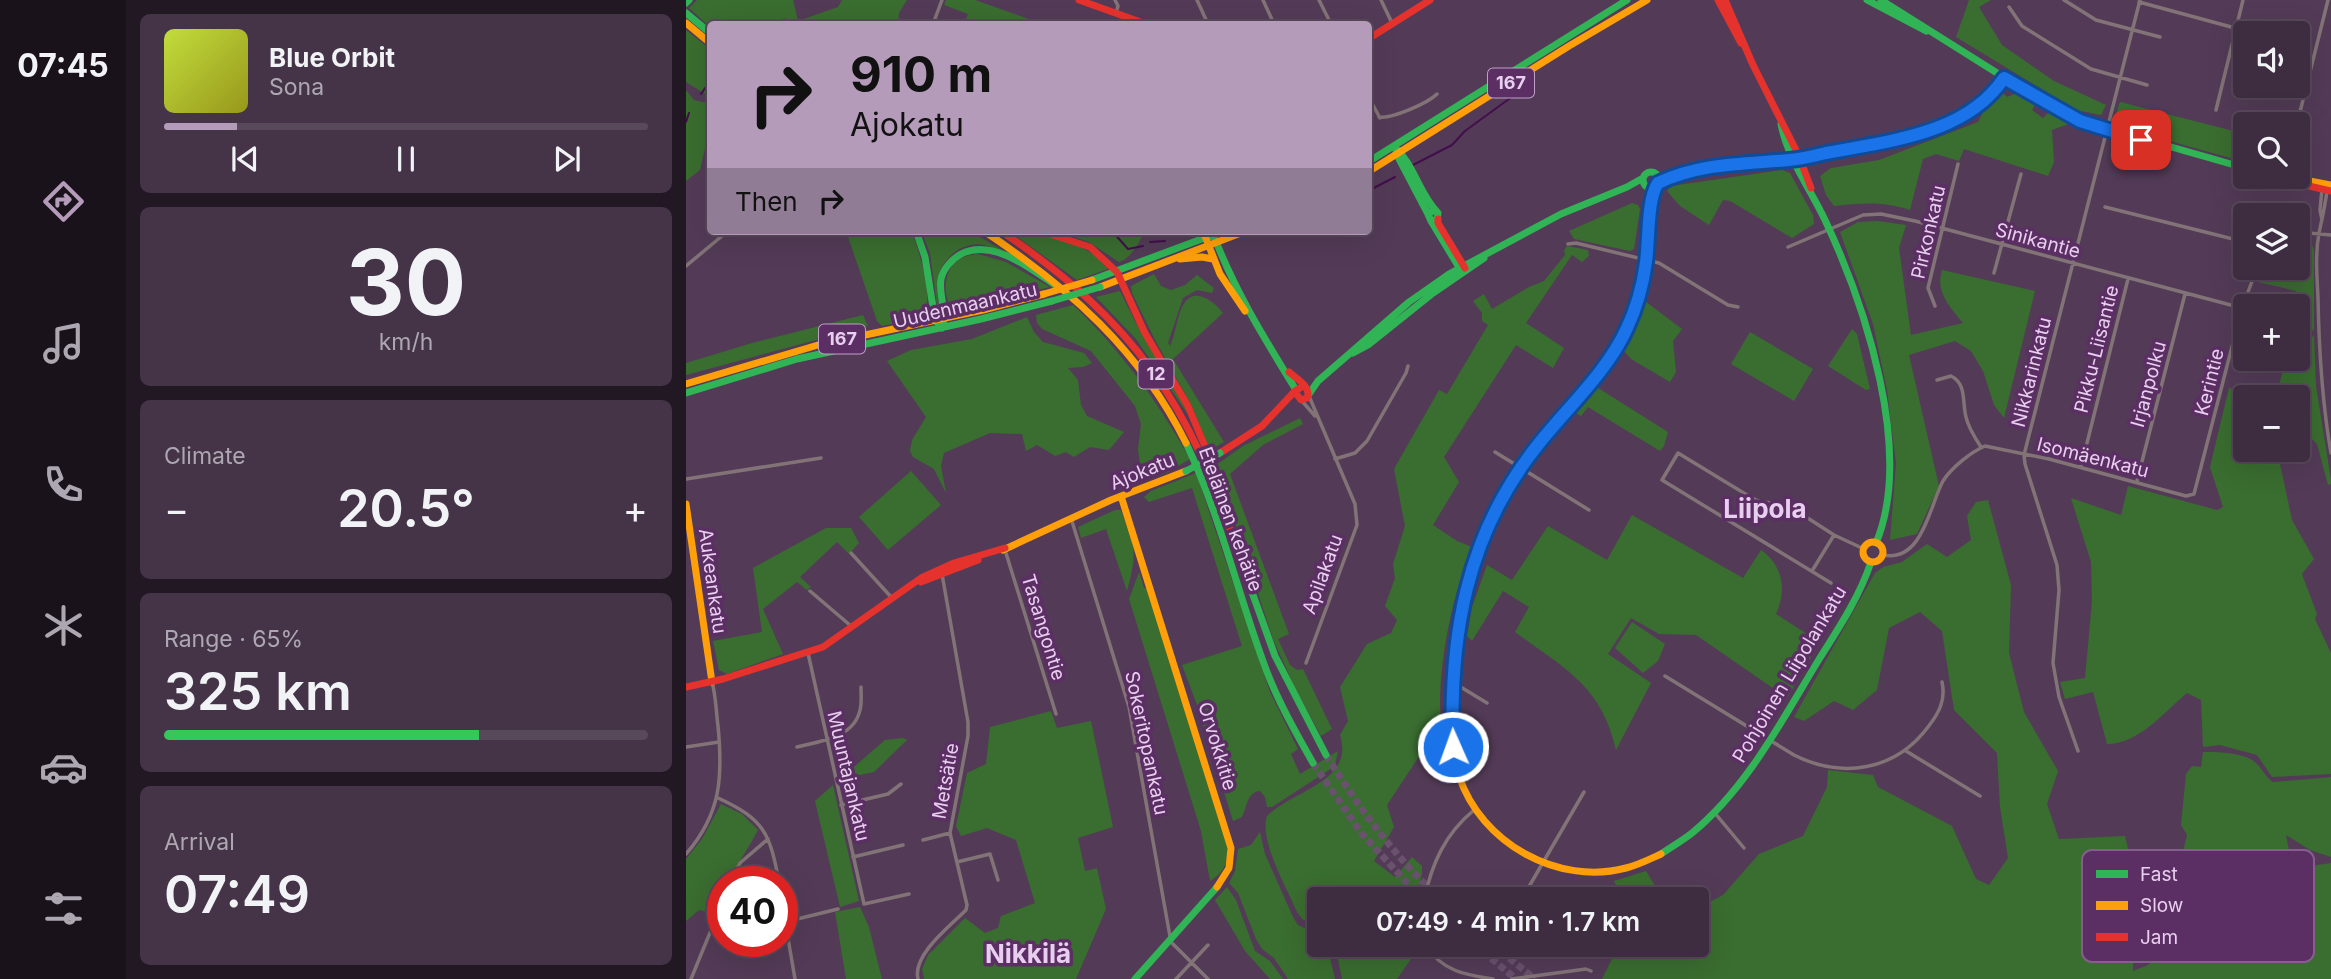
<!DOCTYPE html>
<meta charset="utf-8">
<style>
body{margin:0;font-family:Inter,sans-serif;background:#453448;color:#f1f3f6;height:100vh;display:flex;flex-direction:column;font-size:26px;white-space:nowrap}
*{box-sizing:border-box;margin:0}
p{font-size:23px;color:#ada7b1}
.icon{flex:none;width:38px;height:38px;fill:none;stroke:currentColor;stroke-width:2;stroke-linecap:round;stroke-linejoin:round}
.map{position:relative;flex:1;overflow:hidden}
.sheet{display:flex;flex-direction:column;gap:14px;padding:14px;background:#221824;width:560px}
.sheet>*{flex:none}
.guide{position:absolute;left:21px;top:21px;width:665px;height:214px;border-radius:7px;box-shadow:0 7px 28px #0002,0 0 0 2px #57485a;background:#b49bba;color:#111;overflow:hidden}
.tools{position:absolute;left:1547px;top:21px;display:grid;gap:14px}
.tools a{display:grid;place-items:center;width:77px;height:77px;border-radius:7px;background:#3e2c41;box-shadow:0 7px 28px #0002,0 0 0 2px #57485a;font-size:35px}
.speed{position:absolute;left:21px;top:866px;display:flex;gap:14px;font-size:35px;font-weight:700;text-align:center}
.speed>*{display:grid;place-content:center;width:91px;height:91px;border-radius:50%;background:#3e2c41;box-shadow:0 7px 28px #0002,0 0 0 2px #57485a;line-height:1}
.speed .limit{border:10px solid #d22;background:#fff;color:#111}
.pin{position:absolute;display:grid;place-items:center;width:60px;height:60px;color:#fff;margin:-30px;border-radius:14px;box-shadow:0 4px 10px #0006}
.me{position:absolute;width:77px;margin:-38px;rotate:358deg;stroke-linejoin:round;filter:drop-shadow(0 0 5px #0008)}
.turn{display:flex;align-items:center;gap:24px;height:147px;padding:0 28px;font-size:32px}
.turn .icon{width:91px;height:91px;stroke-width:2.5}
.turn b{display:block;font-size:49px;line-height:60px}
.then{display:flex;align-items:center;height:66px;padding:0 28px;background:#0003;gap:14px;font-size:26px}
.big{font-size:52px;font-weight:600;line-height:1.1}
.sheet .card{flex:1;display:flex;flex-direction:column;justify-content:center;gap:10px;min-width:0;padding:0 24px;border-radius:10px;background:#453448}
.sheet .dial{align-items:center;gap:0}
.dial b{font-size:91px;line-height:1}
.song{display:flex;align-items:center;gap:21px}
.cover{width:84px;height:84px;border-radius:10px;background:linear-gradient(135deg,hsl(70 70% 55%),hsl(60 70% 35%))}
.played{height:7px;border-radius:4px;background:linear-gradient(90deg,#b49bba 15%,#57485a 15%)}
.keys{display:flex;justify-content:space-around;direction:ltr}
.heat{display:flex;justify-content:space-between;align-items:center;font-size:38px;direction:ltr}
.charge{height:10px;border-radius:5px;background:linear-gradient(90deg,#34c759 65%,#57485a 0)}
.trip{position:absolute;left:621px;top:887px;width:402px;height:70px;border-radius:7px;background:#3e2c41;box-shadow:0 7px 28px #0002,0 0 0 2px #57485a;font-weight:600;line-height:70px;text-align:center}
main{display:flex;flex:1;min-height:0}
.tab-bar{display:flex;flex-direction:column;width:126px;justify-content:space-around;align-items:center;background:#19121a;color:#ada7b1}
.tab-bar .icon{width:49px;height:49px}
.tab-bar .selected{color:#b49bba}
.tab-bar b{font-size:32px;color:#f1f3f6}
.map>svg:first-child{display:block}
</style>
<main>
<nav class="tab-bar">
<b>07:45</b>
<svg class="icon selected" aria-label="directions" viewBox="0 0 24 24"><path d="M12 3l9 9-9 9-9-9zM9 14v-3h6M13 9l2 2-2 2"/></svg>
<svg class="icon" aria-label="music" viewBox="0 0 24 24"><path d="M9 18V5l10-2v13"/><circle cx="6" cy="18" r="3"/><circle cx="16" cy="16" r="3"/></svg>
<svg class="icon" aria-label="phone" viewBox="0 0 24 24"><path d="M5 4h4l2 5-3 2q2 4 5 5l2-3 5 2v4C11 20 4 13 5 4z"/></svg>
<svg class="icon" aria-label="climate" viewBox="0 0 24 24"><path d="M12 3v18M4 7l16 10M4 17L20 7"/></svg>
<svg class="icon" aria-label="car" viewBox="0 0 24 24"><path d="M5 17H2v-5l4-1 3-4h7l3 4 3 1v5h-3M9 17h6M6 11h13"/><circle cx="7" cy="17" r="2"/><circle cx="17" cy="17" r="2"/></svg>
<svg class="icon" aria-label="filters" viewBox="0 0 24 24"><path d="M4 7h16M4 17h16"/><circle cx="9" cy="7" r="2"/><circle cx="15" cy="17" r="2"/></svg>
</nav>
<section class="sheet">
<div class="card">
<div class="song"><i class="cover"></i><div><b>Blue Orbit</b><p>Sona</p></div></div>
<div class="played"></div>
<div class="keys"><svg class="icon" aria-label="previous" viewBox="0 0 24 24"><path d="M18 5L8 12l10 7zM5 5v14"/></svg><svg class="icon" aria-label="pause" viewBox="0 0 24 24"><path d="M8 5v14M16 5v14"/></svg><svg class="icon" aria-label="next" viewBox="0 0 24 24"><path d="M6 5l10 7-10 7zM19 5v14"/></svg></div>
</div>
<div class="card dial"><b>30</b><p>km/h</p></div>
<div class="card"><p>Climate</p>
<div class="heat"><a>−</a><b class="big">20.5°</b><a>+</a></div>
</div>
<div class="card"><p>Range · 65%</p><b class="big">325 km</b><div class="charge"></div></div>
<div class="card"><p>Arrival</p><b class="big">07:49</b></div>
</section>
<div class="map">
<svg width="1645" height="979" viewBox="0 0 1645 979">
<rect width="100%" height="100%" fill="#533b57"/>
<path fill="#3a6d30" d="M11,0h96l5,21 40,-14 4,-7h65l-8,13 -1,11h-113v-6l-6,2 -1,4h-68v3l-21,-19z
M260,0h29l68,24h-79l4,-10 -24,-9z
M1283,0h22l-12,7 23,38 52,36 52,24 -5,10 -25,-5 -120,-73z
M0,30l24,19v78l-10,43 -14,11v-91l8,10 13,3 3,-6 -24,-15z
M1313,89l8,8 15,-6 15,10 -5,9 11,8 7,-7 21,12 -19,7 2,32 -6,14 -84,-27 -5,12 -23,-7 -13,5 -13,51c-27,-9 -49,-7 -76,-4l-8,-11 -6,-19 11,-8 48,-8 99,-38 9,-18 -1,-2z
M1434,102l125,32v28l-122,-34 -4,-3 -3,-11z
M1096,170l8,3 23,42 1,9 -22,14 -62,-37 -7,-1 -14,25 -29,-19 -13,-15 4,-5z
M946,203l6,2 2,4 -6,40 -4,2 -56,-12 -5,-8z
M1192,221l28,4 -7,23 12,87 52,-12c-13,-16 -28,-31 -21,-53l93,21 -31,127 -10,-13 -11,-34 -12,-20 -16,-10 -46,14 30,131 -22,48 -27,6 6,-77 -9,-73 -14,-66 -33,-92 18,-10z
M160,231h65c7,14 26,77 10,86 -10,6 -28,6 -39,9l-5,-5z
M235,231h49l39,23c-11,-4 -26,-12 -38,-9 -18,3 -34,22 -34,40 -1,9 2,19 4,27l-3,1 -8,-60z
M323,231c29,0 83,12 99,38l-31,11z
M370,231h89c-6,11 -13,27 -26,31l-30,-20z
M1612,235l11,3 5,12v79l-16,17v-40h-8l6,-15 -38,-9 5,-14 36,8 5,-20 -6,-10z
M881,246l21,4 1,6 -7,6 -10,-7 -46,68 38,25 -11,20 -37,-23 -72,112 15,25 -26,43 24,16 15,6c-19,48 -31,103 -32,155 0,18 5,36 0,54l-14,-10 -39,59 7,22 -20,34 21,16 17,-20 10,9v8l-6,25 -96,1 -1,27 -17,-8 -5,-7c-10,-24 -38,-71 -30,-96 26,-26 88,-34 73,-81l8,-14 -8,-34 27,-43 24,-11 6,-13 -12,-14 10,-28 -2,-14 12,-38 -11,-57 45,-79 8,4 41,-69 -6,-4v-8l-9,-12 11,-7 8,15 37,-22 15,-6 21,-26 -1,-5z
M292,254l28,8 44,25 -96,23c-12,-12 -11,-37 2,-48 6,-6 14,-7 22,-8z
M468,274l7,12 10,4 14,-5 12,-10 17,13 -2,5 -15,-3 -14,8 -15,45 2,3c6,-12 7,-33 15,-44 12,-15 30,1 38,11l-50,46 51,83 -14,8 -18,-44 -37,-66 -23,-47 -1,-7z
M434,291l15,30 53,91 -1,1 -51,-74 -40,-42z
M959,301l37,28 -9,12 3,31 -6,10 -39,-23 -8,-9z
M387,305c48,45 85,97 117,154l-24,14 -24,6 -4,-30 3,-25 -6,-18 -44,-55 -49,-22 -5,-6 -1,-8z
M177,315l5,11 -182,49v-12l66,-20z
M341,317l7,15 9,10 41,11 8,10 -9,4 -15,1 10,12 3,25 6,11 37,16 -15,18 -19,-3 -16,10 -8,-5 -11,4 -18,-11 -11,6 -4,-17 -32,-1 -46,20 -3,13 5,27 -12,-24 -21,-12 -3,-6 2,-11 14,-23 -39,-56 24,-11 61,-11z
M1166,329l5,5 13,55 -4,1 -38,-24z
M1064,332l63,37 -19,32 -63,-37z
M1628,335l2,51 15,94v4l-3,1 -11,-41 -13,-13 -6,2v-36h-22l6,-23 10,-15h6v-6z
M909,386l73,46 -4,14 -4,5 -72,-44 -7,9 -5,-3 1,-6z
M1543,388l42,9h-26v53h32l15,70 22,39 -12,15 15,40 -2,5 16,34v121l-59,3 -15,-22 -37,-10 -17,2 -2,-47 -14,-7c-23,19 -48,51 -80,51l-14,-52 -28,7 -5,-17 25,-4 7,-77 -1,-39 -20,-64 50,17 7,-29 89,24 6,-3 -13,-40z
M614,418l3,6 -40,21 -33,29 59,160 -11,5 12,26 7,5 6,-1 29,60 -11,7 -26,-48 -22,-49 -57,-174 27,-19z
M225,471l30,34 -53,45 -29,-33z
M510,473l74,219 28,57 -7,5 9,20 38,-23 -3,14 -6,5 -57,37h-5l-2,-10 -5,-6c-13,1 -13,16 -18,26l-9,4 -36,-116 -15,-40 60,-19 -50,-158 -43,14 -5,-5 7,-6z
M1302,500l23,85 -2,68 15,59 34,59 -11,33 12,35 66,-3 9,37 -1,98 15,-6 10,-8 29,-122 -6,-10 5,-51 6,-8 9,1 2,-15c16,0 44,0 55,13 6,6 8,13 15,17l58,-5v80l-21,-7 -24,-15 13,66 13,-3h-11l-3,-30 33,-5v116h-729l17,-34h79v-37l25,-13 36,-41 44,-18 24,-49 1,-17 45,5 5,12 74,39 24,53 13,6 19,-27 -8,-51 -3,-54 -43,-43 -12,-79 -22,-19 -31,16 -12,62 -24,20 -19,-9 -30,20 -10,-4 81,-144 8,-6 19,-5 25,-18 20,13 24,-17 -4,-24 9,-14z
M429,510h6c14,39 17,40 6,81l-21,-62 -25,9 -3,-11z
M946,515l111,63 18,-28c22,15 26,41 15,64l31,20 25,-39 11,7 -57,98 -6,-7 -84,-58 -37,-1 -28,-16 -23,36 43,29 -35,67c-15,-65 -51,-81 -101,-118l14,-25 -26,-16 -31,50 -5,-5 5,-29 15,-42 25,15 36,-54 59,34z
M140,528h25l8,15 -10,11 -12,-12 -37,35 11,10 -4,3 -10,-8 -34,27 20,45 -56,20 -8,-4 -6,-29 49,-9 -9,-64z
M453,572l5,16h3l79,250c3,18 2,33 -16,43l-9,-50 -72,-232z
M946,622l33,22 -7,17 -15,12 -28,-25z
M365,711l6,17 34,-7 22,106 -35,11 7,33 12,-3 9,41 -30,70h-152l-2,-10 6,-14 37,-37 20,15 13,-5 3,-12 34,-13 -19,-63 -29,-12 -26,8 -5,-10 11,-53 19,-9 4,-37z
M217,738l4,2 -33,32 -34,7 45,-39z
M147,785l26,116 -19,6 -25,-106z
M35,804l21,10 16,16c-9,18 -21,33 -29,52h-6v14l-8,18 -16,-4 -13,11v-62l16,-20z
M574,832l5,22 28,63 5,8 21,10 1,10h7l8,34h-47l-14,-21 -12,-9 -6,-10 -18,-46 -9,-10 6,-12 3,-22 13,-4z
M960,871l17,28h-41l-8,-18z
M541,887l9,13 19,51 15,10 13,18h-13l-25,-28 -30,-51z
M174,907l9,20 13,52h-36l-11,-67z
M649,945h82v5l-20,29h-55z"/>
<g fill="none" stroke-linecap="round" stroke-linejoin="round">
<path stroke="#430e4c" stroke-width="2" d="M15,94l9,-13
M0,122l3,-9
M725,166l41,-21 13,-14 59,-43h4
M682,191l27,-14
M426,231l16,18 15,-3
M464,242l15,-1"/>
<path stroke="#6a516e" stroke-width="7" stroke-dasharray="7 3.5" stroke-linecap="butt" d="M640,755c33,53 69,102 115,145
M627,763l49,71 61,66
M789,945l41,34
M807,945l42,34"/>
<path stroke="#827377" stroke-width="3.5" d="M429,0l3,6 -2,7
M511,0l11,24
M577,0l11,24
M633,0l12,24
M695,0l11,23
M1378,0l32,20 64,17
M1453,2l96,26
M1323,7l13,19 69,43 56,16
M247,24l9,-24
M682,96l12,22
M1530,110l27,-110
M693,117c13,2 49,-14 58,-23
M1611,124l31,-124
M1636,189l-2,21 2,10
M1641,191c-2,15 -5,28 -8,42 -4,21 -2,44 -1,65 1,53 4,104 13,155
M1419,207l140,35
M1612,232l33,3
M882,244l8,-1 83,20 69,42 10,2
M1102,247l75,-32 18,-1 34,7 327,87
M0,266l42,-35
M1308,273l27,-99
M1249,306l-7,-18 30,-124
M1251,380l14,-4c16,8 11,26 15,41 2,10 9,21 15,30
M616,401l13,15
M809,452l94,58
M649,459l20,-6 12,-12 39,-68 2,-7
M1395,467l47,-188
M0,479l135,-21
M1451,481l48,-187
M385,518l58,189 42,235 37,37
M319,550l51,164
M165,553l41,45
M1197,555c40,8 47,-51 60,-74 8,-13 28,-29 42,-35l64,13 137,37 8,-2 48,-186 15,-40
M1126,571l22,-36
M1145,583l-169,-103 16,-27 74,45 9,4 25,2 48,31 30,14
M124,591l41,35
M122,653l56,251 45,-10
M620,663l51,-138 -2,-21 -46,-108
M979,676l129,79c48,24 101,16 134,-28 11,-14 18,-27 14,-45
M766,685l7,1 28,17
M0,747l33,-5
M111,747c23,-6 57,-9 63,-37 2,-7 1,-16 1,-23
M1220,751l74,45
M1392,751l-19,-54 -6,-34 6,-73 -2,-25 -32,-101 -1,-9 116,-455
M32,798c46,21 52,35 61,84
M155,805l47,-11 13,-10
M1028,812l30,36
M237,840l27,-7
M0,854c35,-40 37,-77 32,-128 -2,-15 -2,-30 -6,-44
M167,857l50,-12
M271,862l33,-8 8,26
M45,882l9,-19 28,-24
M841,890l57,-98
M738,900c8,-37 21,-66 50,-90
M96,903l13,76
M99,922l53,-13
M740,945c15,26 40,30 67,34
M5,979l32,-78
M232,979c-6,-24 32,-53 48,-69l1,-5 -17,-72 18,-97v-14l-26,-148
M490,979l32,-34
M826,979l74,-10 5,2"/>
<path stroke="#30b455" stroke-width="7" d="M1181,0l59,31
M1195,0l124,78 75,43 165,47
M0,3l3,-3
M0,13l24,20
M1095,124c7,36 29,64 44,96 40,85 89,232 51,323
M709,147c20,19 24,47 43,66l-1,6 -6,2 -3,-7 6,-4
M710,153l32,61
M682,162l259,-162
M957 180a8 8 0 1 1 16 0a8 8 0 1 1-16 0Z
M972,183l37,-12 121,-18
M745,221l29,48
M230,231l9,26 10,63 7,8
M526,231c21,57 52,107 84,159
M406,280l131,-49
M256,328c6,-17 -4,-32 -1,-49 2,-10 11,-20 20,-25 31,-16 69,14 94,31
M667,353l15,-8 65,-52 51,-35
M0,393l111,-34 184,-40 71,-18
M623,394l9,-13 91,-79 40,-28 112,-60 66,-27 16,-9
M500,443c35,74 52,153 81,229 12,31 29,61 46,91
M553,556l36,100 51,99
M785,575c16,-51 40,-99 75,-140 28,-34 63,-66 81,-106 20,-44 19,-95 28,-142
M975,854c10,-7 21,-13 31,-21 55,-45 90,-113 126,-172 20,-32 41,-63 53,-99
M449,979l82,-92"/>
<path stroke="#ff9f0a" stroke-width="7" d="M0,23l24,20
M682,172l201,-126 78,-46
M1603,177l42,8
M298,231c85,57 156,119 202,212
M517,231l17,43 25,37
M494,259l22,-2 11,2
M414,287l146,-56
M0,384l132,-39 165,-35 61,-16
M435,496l110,352 -2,20 -12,19
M0,504l26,178
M1177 552a10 10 0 1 1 20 0a10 10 0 1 1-20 0Z
M317,550l108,-50 75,-29
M785,575c-18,55 -30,146 -12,201 22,67 99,110 167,92 12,-3 24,-9 35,-14"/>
<path stroke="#e5322d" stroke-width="7" d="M393,0l67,24
M1032,0l23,43
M1039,0l28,65 45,89 13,34
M682,39l62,-39
M1075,161c58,-1 160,-19 209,-50 14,-9 24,-21 35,-33
M1584,177l61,14
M752,219v4l27,45
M315,231c133,90 190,173 238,325
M355,231l49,16 27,25 28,61 43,73 24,57
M603,372c8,7 23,15 18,26l-6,2 -6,-8
M534,453l42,-27 33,-35 8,-5
M235,582l57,-22
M0,687l37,-8 100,-32 98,-69 33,-15 51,-15"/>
<path stroke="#30b455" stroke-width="7" d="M366,301l48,-14
M500,471l34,-18"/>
<path stroke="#ff9f0a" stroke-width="7" d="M358,294l48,-14"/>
</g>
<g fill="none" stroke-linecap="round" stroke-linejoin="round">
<g stroke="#114b97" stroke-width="18">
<path id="route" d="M767,747c-4,-110 13,-212 84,-301 29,-37 71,-75 90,-118 10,-21 16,-44 19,-66 3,-20 1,-64 12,-79 41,-20 87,-19 131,-23 13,-1 25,-4 37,-7 61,-12 140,-18 178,-75l76,43 61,19"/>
</g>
<use href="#route" stroke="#1a73e8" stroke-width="12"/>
</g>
<g text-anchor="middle" stroke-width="7" stroke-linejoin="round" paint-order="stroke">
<g fill="#5b2e64" stroke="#be9fc5" stroke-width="2">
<rect x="802" y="68.5" width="46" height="29" rx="5"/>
<rect x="133" y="324.5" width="46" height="29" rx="5"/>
<rect x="452.5" y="359.5" width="35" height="29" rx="5"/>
</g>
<g font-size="18" font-weight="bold" fill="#e9cfef">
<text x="825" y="89">167</text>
<text x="156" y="345">167</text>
<text x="470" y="380">12</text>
</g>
<g font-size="19" fill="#e9cfef" stroke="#5b2e64">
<text transform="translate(1242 232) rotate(-77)" y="7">Pirkonkatu</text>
<text transform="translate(1352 240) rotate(15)" y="7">Sinikantie</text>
<text transform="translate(279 305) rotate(-13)" y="7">Uudenmaankatu</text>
<text transform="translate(1410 349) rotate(-76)" y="7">Pikku-Liisantie</text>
<text transform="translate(1345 372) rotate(-76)" y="7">Nikkarinkatu</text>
<text transform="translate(1523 382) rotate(-76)" y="7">Kerintie</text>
<text transform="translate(1462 384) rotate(-75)" y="7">Irjanpolku</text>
<text transform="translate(1407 457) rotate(14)" y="7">Isomäenkatu</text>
<text transform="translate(456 471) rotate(-22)" y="7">Ajokatu</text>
<text transform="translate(545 519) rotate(70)" y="7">Eteläinen kehätie</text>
<text transform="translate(636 574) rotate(-70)" y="7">Apilakatu</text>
<text transform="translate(27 581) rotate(82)" y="7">Aukeankatu</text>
<text transform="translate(358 627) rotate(73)" y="7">Tasangontie</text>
<text transform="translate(1103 674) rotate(-59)" y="7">Pohjoinen Liipolankatu</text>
<text transform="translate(461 743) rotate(78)" y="7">Sokeritopankatu</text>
<text transform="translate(532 746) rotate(73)" y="7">Orvokkitie</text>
<text transform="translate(163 776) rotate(77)" y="7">Muuntajankatu</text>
<text transform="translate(259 781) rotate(-80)" y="7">Metsätie</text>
</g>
<g font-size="26" font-weight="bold" fill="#e9cfef" stroke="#5b2e64">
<text x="1079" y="518">Liipola</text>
<text x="342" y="963">Nikkilä</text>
</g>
</g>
<rect x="1396" y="850" width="232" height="112" rx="10" fill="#5b2e64" stroke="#865e8e" stroke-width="2"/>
<rect x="1410" y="870" width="32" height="8" fill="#30b455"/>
<rect x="1410" y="901" width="32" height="9" fill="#ff9f0a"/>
<rect x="1410" y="933" width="32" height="8" fill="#e5322d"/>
<g font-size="19" fill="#e9cfef">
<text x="1454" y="881">Fast</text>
<text x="1454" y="912">Slow</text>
<text x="1454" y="944">Jam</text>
</g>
</svg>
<div class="tools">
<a><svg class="icon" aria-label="sound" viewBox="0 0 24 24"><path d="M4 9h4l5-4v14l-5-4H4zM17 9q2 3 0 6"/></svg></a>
<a><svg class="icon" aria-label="search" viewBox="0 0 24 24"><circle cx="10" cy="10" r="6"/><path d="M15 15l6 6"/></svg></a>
<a><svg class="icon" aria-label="layers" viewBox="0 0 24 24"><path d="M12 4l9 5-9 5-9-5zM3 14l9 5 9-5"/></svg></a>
<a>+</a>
<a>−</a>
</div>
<div class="speed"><div class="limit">40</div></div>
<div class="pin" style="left:1455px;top:140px;background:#d93025"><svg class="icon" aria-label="arrive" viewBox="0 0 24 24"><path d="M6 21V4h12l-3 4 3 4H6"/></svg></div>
<svg class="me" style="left:767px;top:747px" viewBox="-20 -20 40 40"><circle r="17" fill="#1a73e8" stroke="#fff" stroke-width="3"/><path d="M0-11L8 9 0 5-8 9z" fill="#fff"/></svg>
<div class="trip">07:49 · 4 min · 1.7 km</div>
<div class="guide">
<div class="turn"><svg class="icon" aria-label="right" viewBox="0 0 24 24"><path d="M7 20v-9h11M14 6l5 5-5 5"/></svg><div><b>910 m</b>Ajokatu</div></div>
<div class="then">Then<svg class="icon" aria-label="right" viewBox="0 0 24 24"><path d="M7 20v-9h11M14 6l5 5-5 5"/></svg></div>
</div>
</div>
</main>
